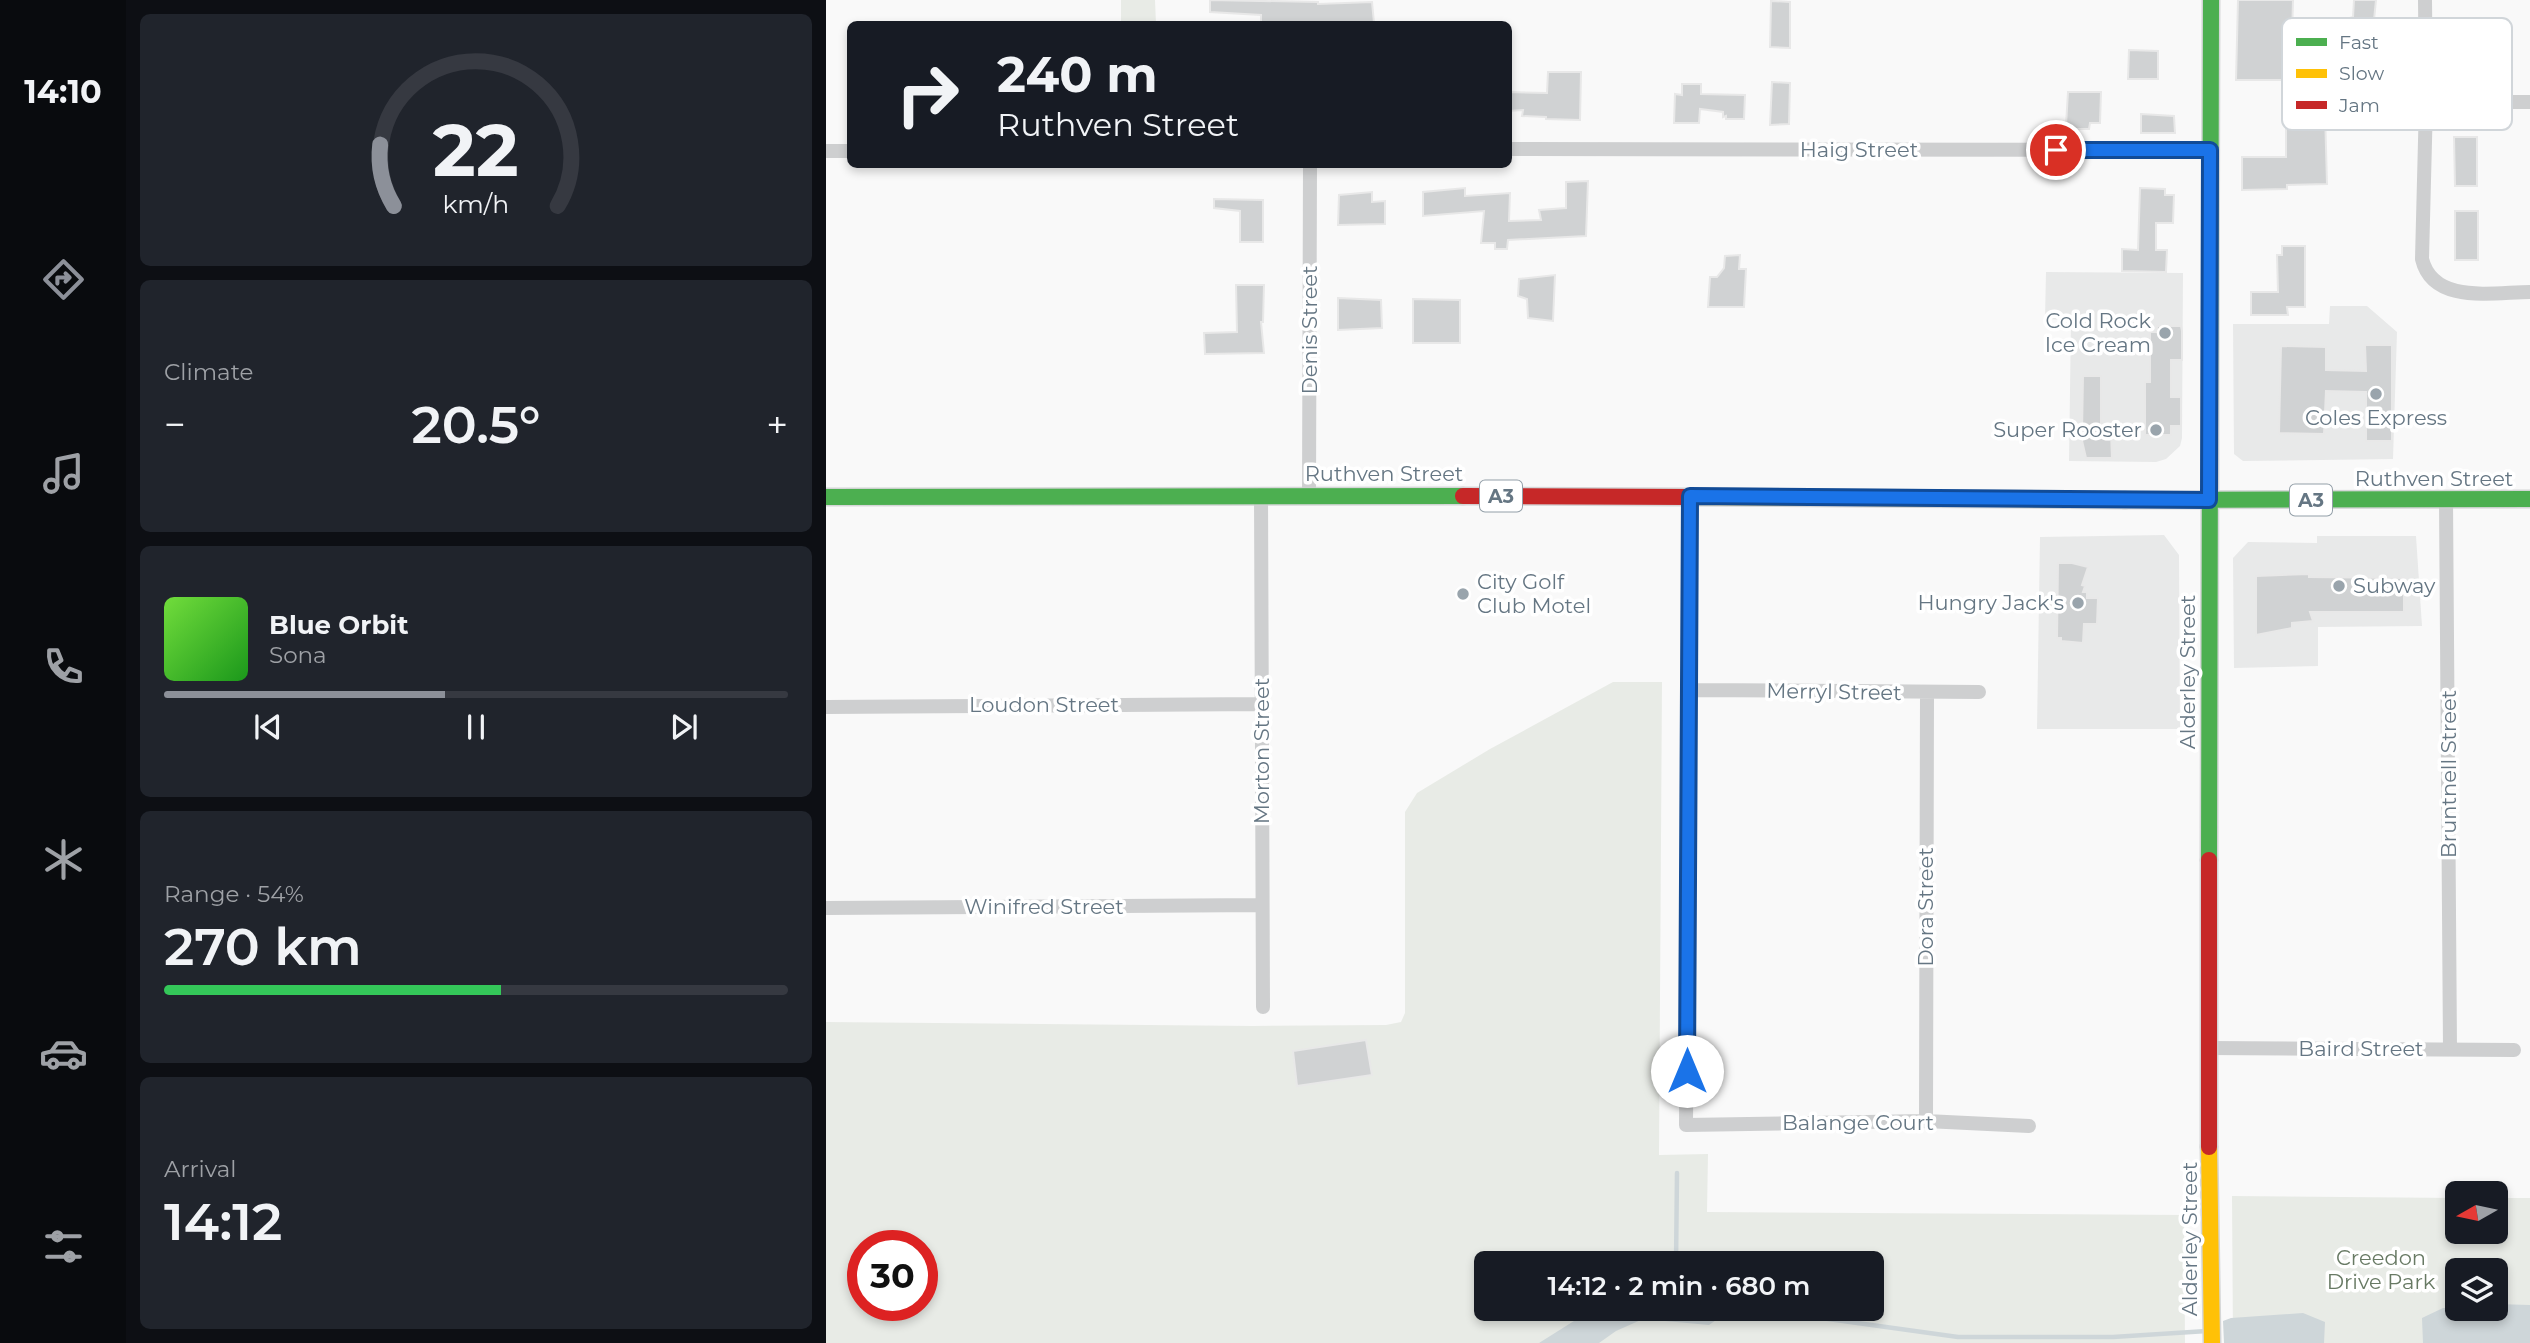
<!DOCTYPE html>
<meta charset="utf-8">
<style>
body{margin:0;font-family:Montserrat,sans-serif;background:#20242c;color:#f1f3f6;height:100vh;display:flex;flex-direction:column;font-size:26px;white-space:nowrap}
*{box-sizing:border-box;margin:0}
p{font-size:23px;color:#9ea1a6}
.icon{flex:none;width:38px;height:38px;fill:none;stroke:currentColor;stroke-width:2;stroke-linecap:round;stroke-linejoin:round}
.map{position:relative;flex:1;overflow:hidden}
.details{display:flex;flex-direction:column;gap:14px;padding:14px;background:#0d0f14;width:700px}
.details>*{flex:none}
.banner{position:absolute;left:21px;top:21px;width:665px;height:147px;border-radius:10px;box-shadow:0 4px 10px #0003;background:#171b24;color:#f1f3f6;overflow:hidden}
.needle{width:46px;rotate:261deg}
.fabs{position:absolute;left:1619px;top:1181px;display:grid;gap:14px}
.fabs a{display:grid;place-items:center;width:63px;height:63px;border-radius:10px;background:#171b24;box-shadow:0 4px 10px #0003;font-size:35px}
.speed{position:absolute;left:21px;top:1230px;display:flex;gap:14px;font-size:35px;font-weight:700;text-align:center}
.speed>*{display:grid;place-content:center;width:91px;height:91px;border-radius:50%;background:#171b24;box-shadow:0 4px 10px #0003;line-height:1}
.speed .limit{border:10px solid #d22;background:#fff;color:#111}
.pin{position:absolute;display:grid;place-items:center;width:60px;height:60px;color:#fff;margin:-30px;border:4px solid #fff;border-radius:50%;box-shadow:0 2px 7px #0007}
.me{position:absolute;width:77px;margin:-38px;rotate:0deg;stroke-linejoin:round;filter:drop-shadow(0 0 5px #0008)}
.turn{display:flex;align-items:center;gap:24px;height:147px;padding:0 35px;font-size:32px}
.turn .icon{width:91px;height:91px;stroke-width:2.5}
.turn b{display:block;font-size:49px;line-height:60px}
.big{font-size:52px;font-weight:600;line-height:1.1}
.details .tile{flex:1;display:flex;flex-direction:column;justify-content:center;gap:10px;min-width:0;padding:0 24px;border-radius:10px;background:#20242c}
.details .dial{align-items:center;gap:0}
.dial svg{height:182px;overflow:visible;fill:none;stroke:#363941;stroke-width:7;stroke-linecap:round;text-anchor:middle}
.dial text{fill:#f1f3f6;stroke:none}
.song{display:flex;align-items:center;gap:21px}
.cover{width:84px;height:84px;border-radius:10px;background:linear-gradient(135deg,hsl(100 70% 55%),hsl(120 70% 35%))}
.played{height:7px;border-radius:4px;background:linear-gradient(90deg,#8c9099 45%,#363941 45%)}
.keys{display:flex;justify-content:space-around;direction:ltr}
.heat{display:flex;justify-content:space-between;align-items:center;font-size:38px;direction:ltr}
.charge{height:10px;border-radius:5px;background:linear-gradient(90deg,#34c759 54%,#363941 0)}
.trip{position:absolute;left:648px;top:1251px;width:410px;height:70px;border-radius:10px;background:#171b24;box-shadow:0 4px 10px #0003;font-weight:600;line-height:70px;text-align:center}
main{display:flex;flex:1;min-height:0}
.tabs{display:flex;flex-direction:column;width:126px;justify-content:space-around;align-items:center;background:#090b0e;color:#9ea1a6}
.tabs .icon{width:49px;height:49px}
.tabs .selected{color:#8c9099}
.tabs b{font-size:32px;color:#f1f3f6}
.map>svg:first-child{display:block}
</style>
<main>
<nav class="tabs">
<b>14:10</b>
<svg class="icon selected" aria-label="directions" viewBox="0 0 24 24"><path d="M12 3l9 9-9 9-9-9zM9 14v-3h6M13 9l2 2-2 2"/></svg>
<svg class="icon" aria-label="music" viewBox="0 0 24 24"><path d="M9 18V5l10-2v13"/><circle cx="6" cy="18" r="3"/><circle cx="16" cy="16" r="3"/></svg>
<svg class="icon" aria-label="phone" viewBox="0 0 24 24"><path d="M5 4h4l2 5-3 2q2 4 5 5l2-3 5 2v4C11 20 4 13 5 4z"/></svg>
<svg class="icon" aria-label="climate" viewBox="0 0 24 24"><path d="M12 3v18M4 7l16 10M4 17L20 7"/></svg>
<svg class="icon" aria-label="car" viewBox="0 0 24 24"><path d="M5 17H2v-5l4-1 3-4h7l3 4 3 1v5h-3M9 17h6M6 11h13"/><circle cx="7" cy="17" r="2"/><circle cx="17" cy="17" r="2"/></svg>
<svg class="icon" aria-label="filters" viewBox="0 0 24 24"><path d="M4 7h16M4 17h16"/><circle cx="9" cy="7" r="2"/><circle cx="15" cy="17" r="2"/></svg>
</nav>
<section class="details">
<div class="tile dial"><svg viewBox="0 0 100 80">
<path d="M14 69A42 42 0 1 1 86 69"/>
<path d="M14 69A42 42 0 0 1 8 42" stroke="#8c9099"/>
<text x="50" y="56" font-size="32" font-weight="700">22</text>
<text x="50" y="72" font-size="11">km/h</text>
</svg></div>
<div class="tile"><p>Climate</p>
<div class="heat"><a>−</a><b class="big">20.5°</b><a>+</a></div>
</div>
<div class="tile">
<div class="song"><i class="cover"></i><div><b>Blue Orbit</b><p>Sona</p></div></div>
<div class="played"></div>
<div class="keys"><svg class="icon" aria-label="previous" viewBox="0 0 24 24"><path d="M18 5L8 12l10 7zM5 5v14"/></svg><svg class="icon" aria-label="pause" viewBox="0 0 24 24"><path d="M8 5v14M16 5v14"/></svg><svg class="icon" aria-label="next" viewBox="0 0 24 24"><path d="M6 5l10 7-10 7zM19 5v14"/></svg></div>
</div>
<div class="tile"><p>Range · 54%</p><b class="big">270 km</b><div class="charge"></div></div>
<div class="tile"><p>Arrival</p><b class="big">14:12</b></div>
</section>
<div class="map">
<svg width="1704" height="1343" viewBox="0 0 1704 1343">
<rect width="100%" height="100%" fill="#f9f9f9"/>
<path fill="#e8e9e9" d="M1220,272l137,1 -1,165 -2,8 -14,13 -10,3 -87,-1 2,-141 -26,-1z
M1504,306h37l30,26 -4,127 -150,2 -9,-7 -1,-130h96z
M1338,535l15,20 1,174h-143l3,-192z
M1491,536h99l6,90 -104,1v39l-84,2 -1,-110 15,-16 69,1z"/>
<path fill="#e8ebe6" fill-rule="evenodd" d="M295,0h34l1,24h-35z
M787,682h49l-3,473 49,-1 -1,58 477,3 1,128h-1359v-321l427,4 133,-1 15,-3 4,-9v-201l12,-19 73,-44zM37,1246h59v60h-59zM660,1264h385v45h-385z
M1406,1196l225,2v34h39v-34h34v145h-297zM1631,1270h39v39h-39z"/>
<path fill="#ced6d9" d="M1670,1304l34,1v38h-107l-1,-25 21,-10 53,1z
M767,1309h128l-2,9 -10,7 -66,-6 -27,12 -17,12h-60z
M1477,1313l22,9 -1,21h-100l-1,-22 8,-3z"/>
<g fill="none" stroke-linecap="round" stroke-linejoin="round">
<path stroke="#ced6d9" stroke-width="4.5" d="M850,1264l1,-91
M880,1309l108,8 144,20h155l94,-6"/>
</g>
<path fill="#d0d2d3" stroke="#e8e8e8" stroke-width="2" d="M384,0l108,2v2l54,-2 2,21 -113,1v-9l-51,-3z
M1412,0h55l-2,72 -8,1v7h-47z
M1528,0h22l-3,30 -27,-1v-10l7,-2z
M945,1l19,1v46l-20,-1z
M1303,50l29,1v28h-30z
M722,72h33l-1,48 -34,-1v-2l-24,-1 1,-6 -15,1v-19l39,1z
M946,82l18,1 -1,41 -19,1z
M856,84h19v10l44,1 -1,24h-18v-3l-3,1v-5l-23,-3 -1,14h-25l1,-29 7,1z
M1242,92h33l-1,31h-10l-1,6h-18l-5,-4z
M1499,112l2,72 -40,1v4l-45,1v-33h44v-44z
M1315,114l33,2 1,17h-34z
M1628,137h23v49h-22z
M762,181l-2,55 -78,4 -1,9h-12v-6h-14l3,-32 -61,5v-24l42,-4v8l45,-3 -1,28 32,-1 -2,-10 27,-2v-26z
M1314,188l25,1v6h9l-1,28h-17v27h11l-1,22 -44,-1v-22l16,1z
M546,192v10l13,-1v23l-47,1 1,-30z
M388,199l49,1v42h-23v-31l-26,-3z
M1629,211h23v49h-23z
M1456,246h23v61h-18l1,8h-37v-23h27l-1,-37h5z
M914,255l-1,14h7l-2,38h-36l2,-30h7l7,-9 1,-12z
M729,275l-2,46 -25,-3 -1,-19 -9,-3 1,-17z
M410,285h28l-1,37h-2l3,31 -59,1 -1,-21 33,-1z
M512,298l43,2 1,28 -44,2z
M587,299l47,1v43h-47z
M1331,326h24l1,5v29h-11v37h10v29h-10v9h-26v-53h5v-50h7z
M1539,345h27v96h-26v-49l-40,-1 -2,43 -45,-1 2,-87 45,1v23l40,1z
M1257,376h18v56h10l1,26h-26l-6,-26h2z
M1232,563h14l16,4 -6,18 3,1 -2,6h4v6h11l-1,26h-13l-1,19 -22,-2v-3h-4z
M1483,574v3l95,1v34h-94l3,9 -21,2v5l-36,7v-59z
M540,1040l6,35 -75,11 -4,-35z"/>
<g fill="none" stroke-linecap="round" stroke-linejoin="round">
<g stroke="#d5d6d7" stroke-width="19">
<path id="fast" d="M0,497l637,-1
M1299,500l405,-1
M1383,860l2,-860"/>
</g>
<g stroke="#d5d6d7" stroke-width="19">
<path id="slow" d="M864,497l435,3
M1383,1147l3,196"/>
</g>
<g stroke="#d5d6d7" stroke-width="19">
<path id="jam" d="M637,496l227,1
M1383,860v287"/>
</g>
<path stroke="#cecfd0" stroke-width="14" d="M1599,0l1,102 -4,157c11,46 72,33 108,33
M1600,102h104
M682,149l702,1
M0,151h24
M435,495l2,512
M483,495l1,-331
M864,496l-4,629 240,-4 103,5
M1620,500l4,549
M864,690l289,2
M0,707l437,-3
M0,908l436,-3
M1382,1048l306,2
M1100,1121l1,-428"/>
<use href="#fast" stroke="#4caf50" stroke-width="16"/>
<use href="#slow" stroke="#ffc107" stroke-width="16"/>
<use href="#jam" stroke="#c62828" stroke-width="16"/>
</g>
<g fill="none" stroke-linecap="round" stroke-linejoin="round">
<g stroke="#114b97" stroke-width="18">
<path id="route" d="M861,1071l3,-575 519,4 1,-350h-154"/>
</g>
<use href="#route" stroke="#1a73e8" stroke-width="12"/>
</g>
<g fill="#99a4ac" stroke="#fff" stroke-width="2.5">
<circle cx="1339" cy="333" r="7"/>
<circle cx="1550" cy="394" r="7"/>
<circle cx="1330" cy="430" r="7"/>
<circle cx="1513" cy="586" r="7"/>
<circle cx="637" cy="594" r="7"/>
<circle cx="1252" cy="603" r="7"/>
</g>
<g text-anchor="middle" stroke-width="7" stroke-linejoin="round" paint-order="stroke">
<g fill="#fff" stroke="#939fa8" stroke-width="2">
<rect x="654" y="480.5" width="42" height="31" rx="5"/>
<rect x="1464" y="484.5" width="42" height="31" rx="5"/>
</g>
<g font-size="19" font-weight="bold" fill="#657683">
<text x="675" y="503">A3</text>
<text x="1485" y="507">A3</text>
</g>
<g font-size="21" fill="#657683" stroke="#fff">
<text x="1033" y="157">Haig Street</text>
<text transform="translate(484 330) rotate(-90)" y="7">Denis Street</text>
<text x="558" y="481">Ruthven Street</text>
<text x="1608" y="486">Ruthven Street</text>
<text transform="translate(1362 672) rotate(-90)" y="7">Alderley Street</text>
<text transform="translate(1008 692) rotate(1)" y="7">Merryl Street</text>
<text x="218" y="712">Loudon Street</text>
<text transform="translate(436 751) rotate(-90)" y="7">Morton Street</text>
<text transform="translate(1623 774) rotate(-90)" y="7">Bruntnell Street</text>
<text x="218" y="914">Winifred Street</text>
<text transform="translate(1100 907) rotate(-90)" y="7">Dora Street</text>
<text x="1535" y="1056">Baird Street</text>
<text x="1032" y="1130">Balange Court</text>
<text transform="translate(1364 1239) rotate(-90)" y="7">Alderley Street</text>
</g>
<g font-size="21" fill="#657683" stroke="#fff" text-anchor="end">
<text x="1325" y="328">Cold Rock<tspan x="1325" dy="24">Ice Cream</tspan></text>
<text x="1550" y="425" text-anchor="middle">Coles Express</text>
<text x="1316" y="437">Super Rooster</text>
<text x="651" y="589" text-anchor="start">City Golf<tspan x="651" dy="24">Club Motel</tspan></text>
<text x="1527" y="593" text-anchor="start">Subway</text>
<text x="1238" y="610">Hungry Jack's</text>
</g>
<g font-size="21" fill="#687a64" stroke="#fff">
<text x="1555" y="1265">Creedon<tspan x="1555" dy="24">Drive Park</tspan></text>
</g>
</g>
<rect x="1456" y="18" width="230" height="112" rx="10" fill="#fff" stroke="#d1d6da" stroke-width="2"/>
<rect x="1470" y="38" width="31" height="8" fill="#4caf50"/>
<rect x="1470" y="69" width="31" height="9" fill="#ffc107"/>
<rect x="1470" y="101" width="31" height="8" fill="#c62828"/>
<g font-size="19" fill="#657683">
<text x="1513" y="49">Fast</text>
<text x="1513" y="80">Slow</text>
<text x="1513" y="112">Jam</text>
</g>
</svg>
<div class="fabs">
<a><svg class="needle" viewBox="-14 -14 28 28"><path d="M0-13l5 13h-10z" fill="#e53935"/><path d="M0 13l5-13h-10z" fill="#9ea1a6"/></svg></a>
<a><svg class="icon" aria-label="layers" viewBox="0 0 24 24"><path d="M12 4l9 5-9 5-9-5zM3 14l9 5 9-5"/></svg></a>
</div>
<div class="speed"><div class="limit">30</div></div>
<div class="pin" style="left:1230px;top:150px;background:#d93025"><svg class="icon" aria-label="arrive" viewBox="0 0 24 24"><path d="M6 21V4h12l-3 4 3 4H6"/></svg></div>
<svg class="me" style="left:861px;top:1071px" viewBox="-20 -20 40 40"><circle r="19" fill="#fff"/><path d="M0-13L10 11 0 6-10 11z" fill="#1a73e8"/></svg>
<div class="trip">14:12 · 2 min · 680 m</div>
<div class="banner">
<div class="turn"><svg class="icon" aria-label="right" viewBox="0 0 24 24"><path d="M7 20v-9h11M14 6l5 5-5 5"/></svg><div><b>240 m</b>Ruthven Street</div></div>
</div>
</div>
</main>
